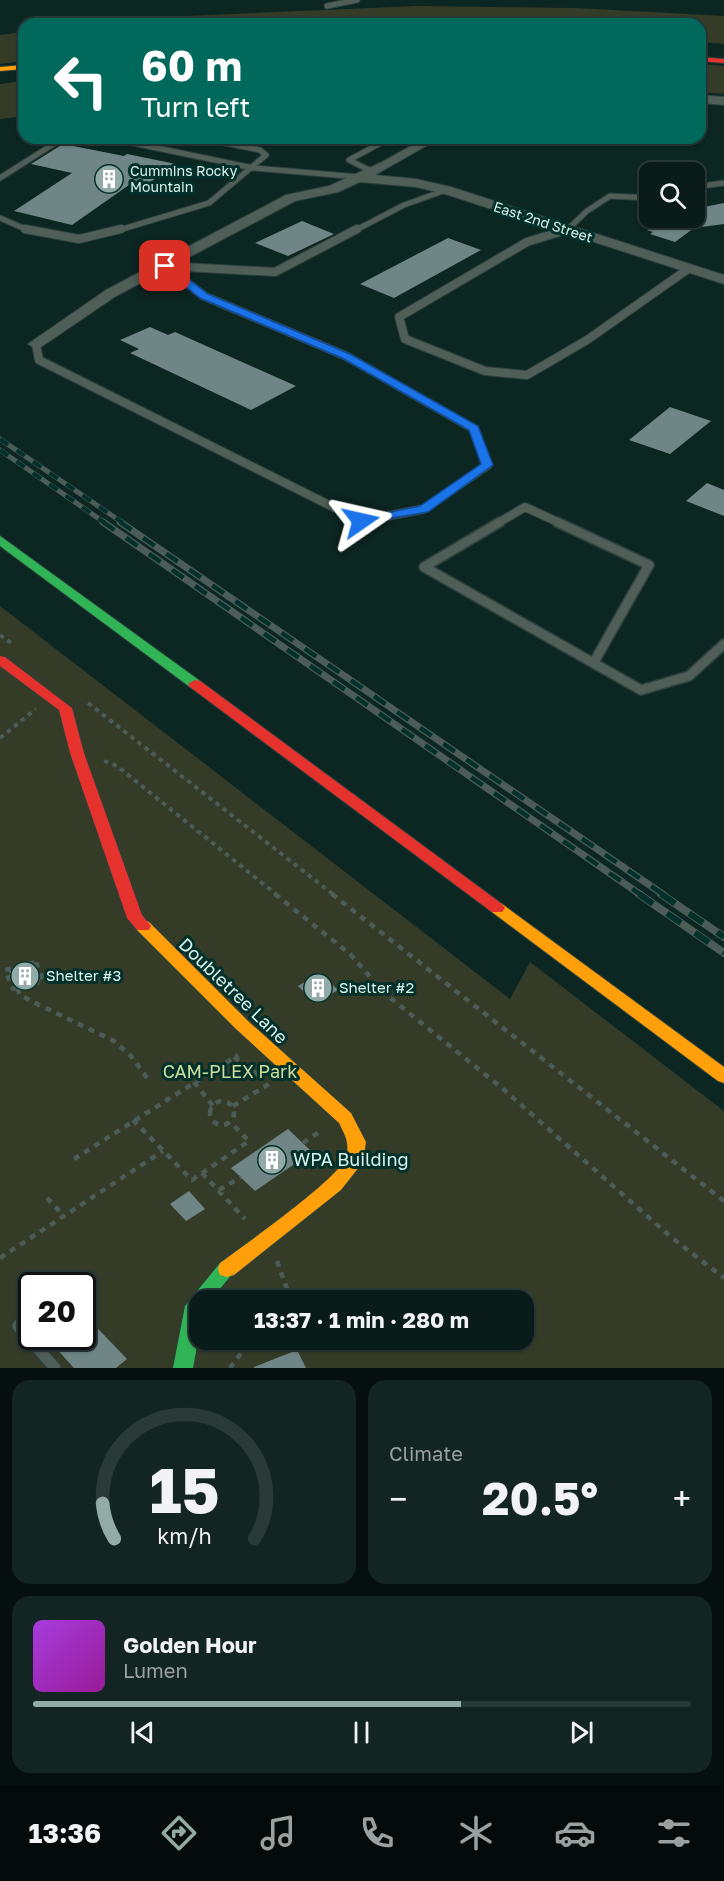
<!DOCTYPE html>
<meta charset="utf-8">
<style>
body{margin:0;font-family:"Golos Text",sans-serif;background:#122523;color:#f1f3f6;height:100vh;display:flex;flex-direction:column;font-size:22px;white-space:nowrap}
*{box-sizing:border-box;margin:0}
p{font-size:20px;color:#99a1a2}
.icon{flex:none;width:33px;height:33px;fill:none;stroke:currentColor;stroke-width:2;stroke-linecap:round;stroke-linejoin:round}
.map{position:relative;height:1368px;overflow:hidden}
.details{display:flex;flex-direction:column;gap:12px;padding:12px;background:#050f0e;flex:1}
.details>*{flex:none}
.top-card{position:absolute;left:18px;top:18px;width:688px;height:126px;border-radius:18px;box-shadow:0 2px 4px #0004,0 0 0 2px #293a39;background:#00695c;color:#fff;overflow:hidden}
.tools{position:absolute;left:639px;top:162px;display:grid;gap:12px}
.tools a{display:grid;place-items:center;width:66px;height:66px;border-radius:12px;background:#091c1a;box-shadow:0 2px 4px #0004,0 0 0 2px #293a39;font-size:30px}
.speed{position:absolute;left:18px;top:1272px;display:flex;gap:12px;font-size:30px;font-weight:700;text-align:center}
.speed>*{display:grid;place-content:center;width:78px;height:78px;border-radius:50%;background:#091c1a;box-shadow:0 2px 4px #0004,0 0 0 2px #293a39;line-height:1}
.speed .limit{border:3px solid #111;border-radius:9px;background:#fff;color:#111}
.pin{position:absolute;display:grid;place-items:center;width:51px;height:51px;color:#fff;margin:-26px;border-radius:12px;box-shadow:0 3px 9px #0006}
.me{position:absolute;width:66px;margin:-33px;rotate:79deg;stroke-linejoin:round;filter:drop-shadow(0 0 4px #0008)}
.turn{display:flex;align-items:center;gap:21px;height:126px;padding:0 24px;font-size:27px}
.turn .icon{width:78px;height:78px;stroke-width:2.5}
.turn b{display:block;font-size:42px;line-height:51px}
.big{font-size:45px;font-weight:700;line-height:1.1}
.details .card{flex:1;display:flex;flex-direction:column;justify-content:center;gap:9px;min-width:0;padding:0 21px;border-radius:18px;background:#122523}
.details .dial{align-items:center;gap:0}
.dial svg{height:156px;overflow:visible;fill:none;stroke:#293a39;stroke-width:7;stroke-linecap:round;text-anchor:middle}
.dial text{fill:#f1f3f6;stroke:none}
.song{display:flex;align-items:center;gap:18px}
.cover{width:72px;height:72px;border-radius:9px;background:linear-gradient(135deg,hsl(280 70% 55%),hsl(300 70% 35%))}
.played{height:6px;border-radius:3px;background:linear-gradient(90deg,#93aba6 65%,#293a39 65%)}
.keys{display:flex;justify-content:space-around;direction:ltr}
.heat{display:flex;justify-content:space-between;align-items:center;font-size:33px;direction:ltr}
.details .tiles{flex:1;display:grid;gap:12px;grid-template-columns:1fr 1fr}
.card:last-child{grid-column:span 2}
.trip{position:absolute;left:189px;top:1290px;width:345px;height:60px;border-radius:18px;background:#091c1a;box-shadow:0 2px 4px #0004,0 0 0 2px #293a39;font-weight:700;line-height:60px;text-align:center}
.menu{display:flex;height:96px;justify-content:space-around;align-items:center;background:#040b0a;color:#99a1a2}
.menu .icon{width:42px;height:42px}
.menu .active{color:#93aba6}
.menu b{font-size:27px;color:#f1f3f6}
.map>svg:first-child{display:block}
</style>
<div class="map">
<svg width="724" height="1368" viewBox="0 0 724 1368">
<rect width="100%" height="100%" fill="#0c2622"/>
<path fill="#343c28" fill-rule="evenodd" d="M416,6l161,2 147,8v28l-23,-2 -1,-18h-602l66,-7z
M24,32v29l-24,3v-29z
M700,64l24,2v28l-23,-2z
M24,81v35l-24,3v-35z
M0,606l510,393 20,-37 194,149v257h-724zM32,1286h50v50h-50zM200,1300h324v40h-324z"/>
<path fill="#708686" d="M63,144l61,12 3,-2 49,10 -34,24 -13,-3 -57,40 -58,-14 58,-38 -41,-9z
M724,203v21l-30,4 -19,14 -25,-8 3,-2 -6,-2 19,-12h28v-9z
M302,221l32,13 -46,22 -33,-13z
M448,238l33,12 -87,48 -34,-14z
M150,327l18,8 7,-3 121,54 -45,24 -121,-57 9,-4 -19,-9z
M670,407l41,14 -41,33 -41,-14z
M707,483l17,7v26l-38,-15z
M34,964l6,17 -25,6 -6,-16z
M320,973l18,17 -22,13 -18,-17z
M288,1129l24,23 -57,39 -24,-23z
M189,1191l16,18 -19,12 -16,-17z
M82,1312l45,47 -11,9h-42l-29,-32h37z
M297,1350l9,18h-52v-1z"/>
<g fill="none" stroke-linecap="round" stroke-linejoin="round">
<g stroke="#2c403d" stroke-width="7">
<path id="lane-far3" d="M327,6l30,-6
M109,138l144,30 106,9
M371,171l-22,-11 41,-22
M0,178l63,-40
M694,187l30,-4
M0,218l30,13
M116,231l93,-28 57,-48 -6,-5 -60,-12
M354,231l50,-26 42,-15
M566,231l21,-20 23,-15 40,2"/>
</g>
<g stroke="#2c403d" stroke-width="10">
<path id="lane-far2" d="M25,229l54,10 42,-10
M569,229l-42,13 -128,75 6,22 80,32 42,4 60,-35 101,-71
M165,266l110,6 82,-43
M36,344l3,16 322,161 63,-12 64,-44 -14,-36 -128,-73 -142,-60 -39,-30
M498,523l27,-16 35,16"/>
</g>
<g stroke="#2c403d" stroke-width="12">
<path id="lane-far1" d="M500,522l-76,45 217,123 48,-14 35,-32
M557,522l92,43 -55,97"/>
</g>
<g stroke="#2c403d" stroke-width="14">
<path id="lane" d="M50,1286l5,-6
M32,1309l-14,17 37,42"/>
</g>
<g stroke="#2c403d" stroke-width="2">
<path id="street" d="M700,95l24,2v8l-24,-2z
M425,138h15l-65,37 41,4 35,8 273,88v9l-282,-91 -26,-6 -56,-5 -22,10 -43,9 -179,95 -75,51 -5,2 -8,-5 78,-54 180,-95 43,-9 51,-23z"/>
</g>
<g stroke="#2c403d" stroke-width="2">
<path id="fast" d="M0,536l200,145 2,3 -2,3h-10l-190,-141z
M227,1261l7,2 2,6 -25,31h-11v29l-7,39h-20l12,-62 35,-43z"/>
</g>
<g stroke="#2c403d" stroke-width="2">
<path id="slow" d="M24,65v4l-24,2v-4z
M497,903l5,1 222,163v16l-6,-2 -226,-169 -3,-4 3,-4z
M143,920l6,2 99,99 103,92 15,29 -3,20 -22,28 -107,85 -7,2 -7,-2 -2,-6 2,-6c23,-17 120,-85 126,-106 4,-14 -1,-22 -7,-34l-103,-94 -99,-99 -2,-4 2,-4z"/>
</g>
<g stroke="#2c403d" stroke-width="2">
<path id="jam" d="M700,57l24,2v4l-24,-2z
M0,656l5,1 67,51 12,45 58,162 9,11 -2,4h-12l-10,-12 -57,-165 -11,-43 -59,-44z
M195,680l5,1 302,223 3,4 -3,4h-10l-302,-225 -2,-3z"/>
</g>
<path stroke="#4c5c56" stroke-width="4" stroke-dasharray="4.5 4.5" stroke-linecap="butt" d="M0,635l11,8
M88,703l246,192
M0,738l36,-29
M104,761l13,5 160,129"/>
<path stroke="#4c5c56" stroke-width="4.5" stroke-dasharray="6 6" stroke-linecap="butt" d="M275,894l76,61 32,37 119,96 169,149 53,41
M332,894l392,307
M36,962l7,19 -30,8 -8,-19z
M18,988l1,6 12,7 83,40 17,15 19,26
M234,1057l24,18
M194,1082l19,24
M210 1113a12 12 0 1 1 24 0a12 12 0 1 1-24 0Z
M233,1106l36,-22
M133,1120l59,60 57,-39 -19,-19
M303,1143l16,-11 -3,-3
M74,1159l164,-104
M202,1173l43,46
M219,1190l22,-13
M47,1198l16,17
M0,1258l163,-107
M277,1261l10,28 -3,11
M230,1368l12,-16 18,-12"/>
<use href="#lane-far3" stroke="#4f5e57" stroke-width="5"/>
<use href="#lane-far2" stroke="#4f5e57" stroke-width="8"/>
<use href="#lane-far1" stroke="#4f5e57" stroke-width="9"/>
<use href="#lane" stroke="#4f5e57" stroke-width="11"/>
<use href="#street" fill="#4f5e57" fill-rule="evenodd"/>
<use href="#fast" fill="#30b455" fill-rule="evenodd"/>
<use href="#slow" fill="#ff9f0a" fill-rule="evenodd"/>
<use href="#jam" fill="#e5322d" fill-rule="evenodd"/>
<g stroke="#4c5d59" stroke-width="5">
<path id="rail-far2" d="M0,439l123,84
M0,450l105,73"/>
</g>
<g stroke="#4c5d59" stroke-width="7">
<path id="rail-far1" d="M103,522l538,373
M120,522l544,373"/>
</g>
<g stroke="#4c5d59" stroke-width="8">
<path id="rail" d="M639,894l85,59
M661,894l63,43"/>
</g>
<use href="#rail-far2" stroke="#02302a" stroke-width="4" stroke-dasharray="10" stroke-linecap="butt"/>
<use href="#rail-far1" stroke="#02302a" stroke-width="4.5" stroke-dasharray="14" stroke-linecap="butt"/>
<use href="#rail" stroke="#02302a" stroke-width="6" stroke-dasharray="17" stroke-linecap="butt"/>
</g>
<path fill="#1a73e8" stroke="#114b97" stroke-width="1.5" d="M162,264h7l39,30 142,60 128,72 15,39 -65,47 -72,12v-5l64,-13 61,-42 -12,-34 -127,-72 -142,-60 -38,-30z"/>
<defs>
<g id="building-disc" transform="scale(1.5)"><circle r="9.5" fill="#93aba6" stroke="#02302a"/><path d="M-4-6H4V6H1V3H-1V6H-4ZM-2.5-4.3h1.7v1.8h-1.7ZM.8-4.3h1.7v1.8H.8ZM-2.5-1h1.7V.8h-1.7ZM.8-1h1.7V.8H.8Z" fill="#fff"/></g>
</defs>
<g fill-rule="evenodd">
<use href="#building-disc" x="109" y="179"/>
<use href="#building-disc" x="25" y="976"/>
<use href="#building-disc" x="318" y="988"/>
<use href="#building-disc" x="272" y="1160"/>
</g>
<g text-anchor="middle" stroke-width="6" stroke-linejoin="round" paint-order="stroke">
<g font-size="14" fill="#dcf2ed" stroke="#02302a" text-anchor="start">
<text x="130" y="176">Cummins Rocky<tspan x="130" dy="16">Mountain</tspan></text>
</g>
<g font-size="14" fill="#dcf2ed" stroke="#02302a">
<text transform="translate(543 222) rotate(18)" y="5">East 2nd Street</text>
</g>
<g font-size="15" fill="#dcf2ed" stroke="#02302a" text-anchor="start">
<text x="46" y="981">Shelter #3</text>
<text x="339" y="993">Shelter #2</text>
</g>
<g font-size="18" fill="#dcf2ed" stroke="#02302a">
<text transform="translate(233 991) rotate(44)" y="6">Doubletree Lane</text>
</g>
<g font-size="18" fill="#cedd9c" stroke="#02302a">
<text x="230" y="1078">CAM-PLEX Park</text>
</g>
<g font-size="18" fill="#dcf2ed" stroke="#02302a" text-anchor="start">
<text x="293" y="1166">WPA Building</text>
</g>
</g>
</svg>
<div class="tools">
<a><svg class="icon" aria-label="search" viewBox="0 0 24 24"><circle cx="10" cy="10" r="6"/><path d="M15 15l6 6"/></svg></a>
</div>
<div class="speed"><div class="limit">20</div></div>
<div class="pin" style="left:165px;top:266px;background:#d93025"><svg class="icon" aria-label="arrive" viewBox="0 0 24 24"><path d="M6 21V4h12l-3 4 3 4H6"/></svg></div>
<svg class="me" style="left:361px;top:521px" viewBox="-20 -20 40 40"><path d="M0-17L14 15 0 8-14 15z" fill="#1a73e8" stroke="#fff" stroke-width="4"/></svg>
<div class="trip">13:37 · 1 min · 280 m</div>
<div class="top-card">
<div class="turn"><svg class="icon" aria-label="left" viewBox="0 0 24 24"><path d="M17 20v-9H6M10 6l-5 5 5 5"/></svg><div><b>60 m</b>Turn left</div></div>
</div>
</div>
<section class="details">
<div class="tiles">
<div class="card dial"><svg viewBox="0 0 100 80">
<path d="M14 69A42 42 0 1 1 86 69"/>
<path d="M14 69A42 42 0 0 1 8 51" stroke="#93aba6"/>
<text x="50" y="56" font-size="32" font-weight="700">15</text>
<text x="50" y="72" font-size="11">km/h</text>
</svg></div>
<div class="card"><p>Climate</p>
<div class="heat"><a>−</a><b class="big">20.5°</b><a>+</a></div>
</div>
<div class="card">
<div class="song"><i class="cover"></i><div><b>Golden Hour</b><p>Lumen</p></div></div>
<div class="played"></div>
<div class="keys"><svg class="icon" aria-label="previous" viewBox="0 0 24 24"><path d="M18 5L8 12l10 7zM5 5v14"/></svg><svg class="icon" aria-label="pause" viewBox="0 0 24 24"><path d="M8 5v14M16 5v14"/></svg><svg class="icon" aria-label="next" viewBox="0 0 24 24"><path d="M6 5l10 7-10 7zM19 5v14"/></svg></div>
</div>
</div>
</section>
<nav class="menu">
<b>13:36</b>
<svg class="icon active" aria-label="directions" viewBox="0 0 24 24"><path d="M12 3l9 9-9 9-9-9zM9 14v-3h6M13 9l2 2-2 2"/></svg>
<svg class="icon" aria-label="music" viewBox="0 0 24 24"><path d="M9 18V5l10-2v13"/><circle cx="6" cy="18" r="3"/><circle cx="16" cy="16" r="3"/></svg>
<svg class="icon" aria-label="phone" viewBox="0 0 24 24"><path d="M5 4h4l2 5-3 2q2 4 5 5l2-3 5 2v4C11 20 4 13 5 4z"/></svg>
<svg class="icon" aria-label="climate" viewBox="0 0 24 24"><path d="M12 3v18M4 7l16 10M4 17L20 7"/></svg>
<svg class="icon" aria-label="car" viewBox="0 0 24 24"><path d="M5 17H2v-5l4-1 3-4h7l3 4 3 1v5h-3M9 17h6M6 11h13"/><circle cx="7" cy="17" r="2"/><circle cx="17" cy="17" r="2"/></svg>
<svg class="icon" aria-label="filters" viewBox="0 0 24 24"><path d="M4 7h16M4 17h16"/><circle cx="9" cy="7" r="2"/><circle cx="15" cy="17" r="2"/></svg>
</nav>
